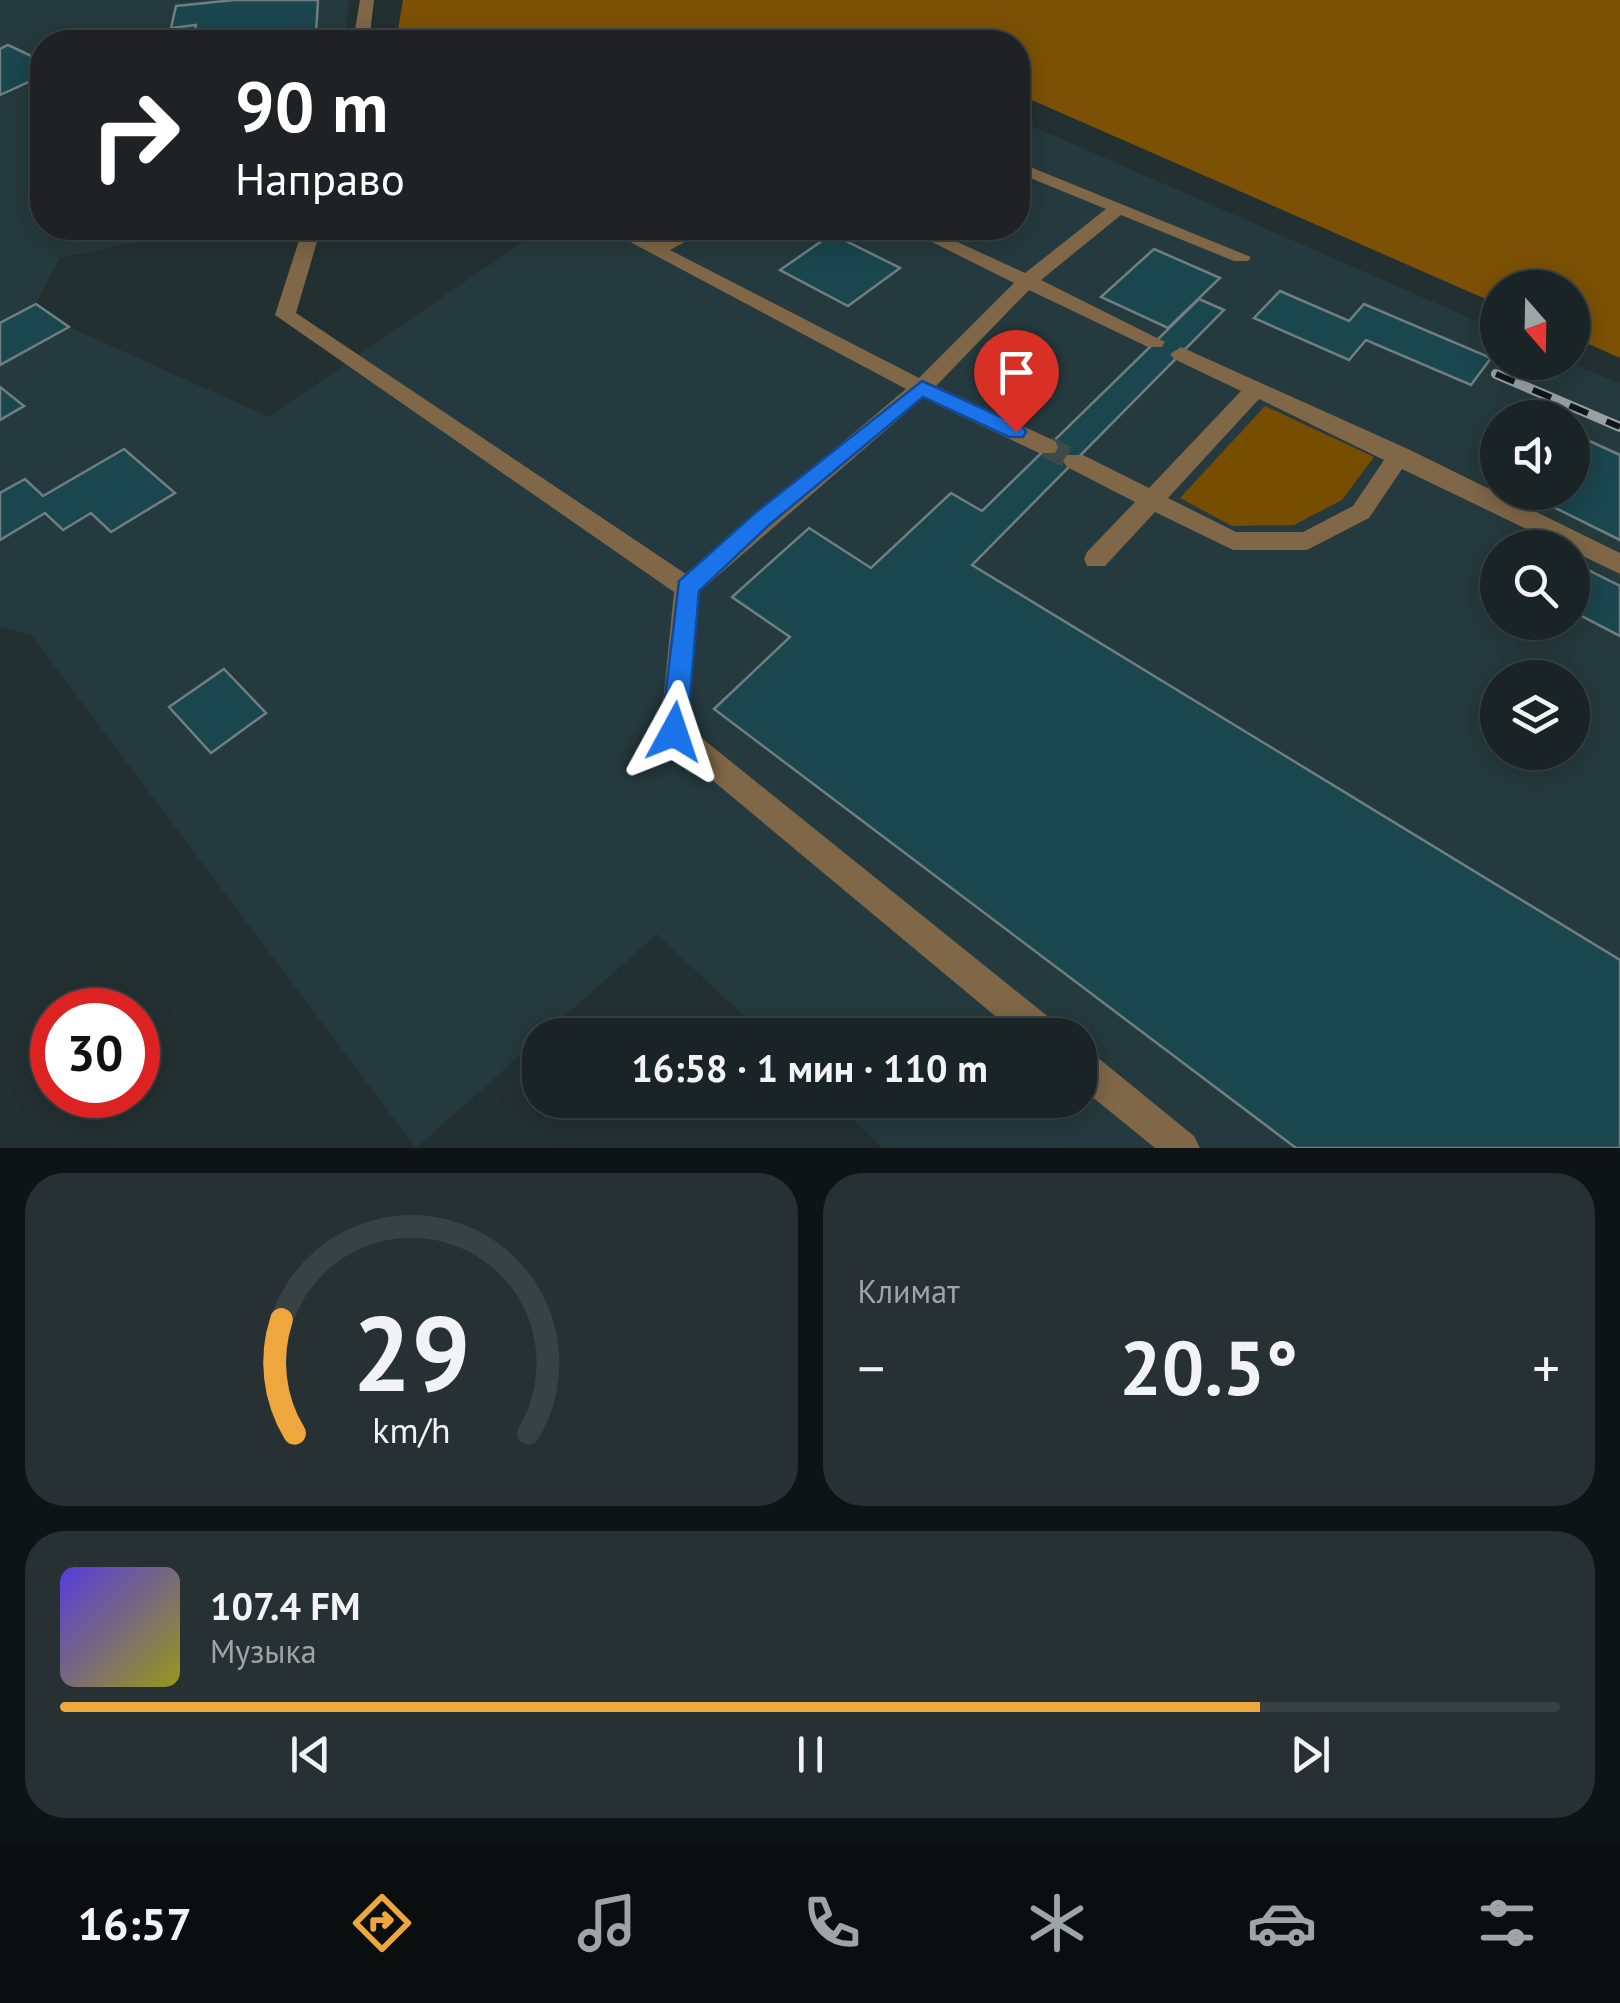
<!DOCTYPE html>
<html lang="ru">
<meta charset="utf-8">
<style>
body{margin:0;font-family:"PT Sans",sans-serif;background:#273032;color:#f1f3f6;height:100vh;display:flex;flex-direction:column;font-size:38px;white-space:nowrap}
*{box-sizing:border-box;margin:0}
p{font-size:32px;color:#9fa4a7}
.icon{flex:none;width:55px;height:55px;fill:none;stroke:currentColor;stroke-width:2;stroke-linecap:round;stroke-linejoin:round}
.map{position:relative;height:1148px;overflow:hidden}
.sheet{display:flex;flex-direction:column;gap:25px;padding:25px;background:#0e1415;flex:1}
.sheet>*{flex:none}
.hud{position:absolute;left:30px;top:30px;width:1000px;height:210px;border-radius:40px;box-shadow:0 5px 25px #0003,0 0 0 2px #384143;background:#202124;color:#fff;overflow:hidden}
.needle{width:65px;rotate:160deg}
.tools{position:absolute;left:1480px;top:270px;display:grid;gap:20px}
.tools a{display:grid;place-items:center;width:110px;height:110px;border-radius:50%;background:#1a2426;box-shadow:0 5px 25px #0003,0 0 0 2px #384143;font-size:50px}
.speed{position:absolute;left:30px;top:988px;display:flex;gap:20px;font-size:50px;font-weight:700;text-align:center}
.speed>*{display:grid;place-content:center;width:130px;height:130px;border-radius:50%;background:#1a2426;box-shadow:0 5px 25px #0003,0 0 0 2px #384143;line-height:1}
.speed .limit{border:15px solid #d22;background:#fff;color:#111}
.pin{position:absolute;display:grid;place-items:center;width:85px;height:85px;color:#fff;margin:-102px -42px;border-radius:50% 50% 50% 0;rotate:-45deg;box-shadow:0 0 10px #0007}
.pin .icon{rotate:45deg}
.me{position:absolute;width:110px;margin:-55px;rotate:5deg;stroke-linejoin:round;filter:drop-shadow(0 0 8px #0008)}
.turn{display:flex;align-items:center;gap:35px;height:210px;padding:0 40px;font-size:45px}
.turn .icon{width:130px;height:130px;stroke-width:2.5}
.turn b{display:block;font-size:70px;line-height:85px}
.big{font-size:75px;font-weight:600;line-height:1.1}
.sheet .tile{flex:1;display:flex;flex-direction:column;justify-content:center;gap:15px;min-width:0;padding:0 35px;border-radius:40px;background:#273032}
.sheet .dial{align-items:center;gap:0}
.dial svg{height:260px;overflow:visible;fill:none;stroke:#384143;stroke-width:7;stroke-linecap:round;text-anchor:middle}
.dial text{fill:#f1f3f6;stroke:none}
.song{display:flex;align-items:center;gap:30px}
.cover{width:120px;height:120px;border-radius:15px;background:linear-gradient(135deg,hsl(250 70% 55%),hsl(60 70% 35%))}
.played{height:10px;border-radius:5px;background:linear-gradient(90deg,#eea73c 80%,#384143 80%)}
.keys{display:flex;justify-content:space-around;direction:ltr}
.heat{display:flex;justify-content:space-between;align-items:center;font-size:55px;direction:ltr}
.sheet .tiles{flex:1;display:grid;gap:25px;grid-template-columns:1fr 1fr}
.tile:last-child{grid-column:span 2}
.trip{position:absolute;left:522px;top:1018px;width:575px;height:100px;border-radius:40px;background:#1a2426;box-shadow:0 5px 25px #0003,0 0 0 2px #384143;font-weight:600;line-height:100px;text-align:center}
.dock{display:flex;height:160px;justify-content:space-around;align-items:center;background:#0a0e0f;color:#9fa4a7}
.dock .icon{width:70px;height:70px}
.dock .active{color:#eea73c}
.dock b{font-size:45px;color:#f1f3f6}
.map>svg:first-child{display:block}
</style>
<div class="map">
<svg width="1620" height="1148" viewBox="0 0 1620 1148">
<rect width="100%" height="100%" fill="#233032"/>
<path fill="#253a3e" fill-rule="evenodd" d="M0,0h349l-5,42h-302v186h141l-49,15 -74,15 -24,46 33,23 200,90 259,-179 25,-10h465v-108l479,210 1,32 73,1 49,21v764h-737l-50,-48h247v-65h-316l-107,-101 -241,214 -385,-513 -31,-8zM1498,418h74v74h-74zM1498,548h74v74h-74zM1498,678h74v74h-74z"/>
<path fill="#774d00" d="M1265,406l109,51 -32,43 -48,25 -62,1 -52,-28z"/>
<path fill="#7c5105" d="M403,0h1217v358l-47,-21 -1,-49h-74l-1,16 -479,-210v-52h-622z"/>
<path fill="#1a464d" stroke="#6f7f81" stroke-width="2.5" d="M234,0h84l-2,34 -76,8h-48l4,-17 -25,3 5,-22z
M8,45l34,16v15l-42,19v-46z
M832,234l68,34 -52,38 -68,-36z
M1154,249l66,29 -52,50 -67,-31z
M1280,291l69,30 15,-17 127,54 -20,27 -105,-45 -17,20 -95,-42z
M1199,299l25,11 -252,255 648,395v188h-324l-582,-439 76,-72 -58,-40 77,-69 62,40 80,-75 31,18z
M36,304l33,23 -69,38v-42z
M0,387l24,19 -24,14z
M1572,433l48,22v85l-97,-48h49z
M124,449l51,44 -64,39 -20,-19 -28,17 -18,-17 -45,27v-47l25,-14 18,17z
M1572,562l48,24v50l-48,-25z
M224,669l42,44 -55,40 -42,-46z"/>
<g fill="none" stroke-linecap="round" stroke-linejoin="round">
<path stroke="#3d4a4b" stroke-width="22" stroke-dasharray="22 11" stroke-linecap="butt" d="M1047,447l28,14"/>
<path fill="#7f6748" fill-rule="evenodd" d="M360,0h14l-5,42h-16z
M1018,162l233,95 -3,4h-14l-113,-46 -80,65 124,62 -3,5h-14l-119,-57 -93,96 119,55 3,6 -3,6h-16l-116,-55 -224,194 -11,135 368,296 5,12h-43l-354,-295 -4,-8 14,-140 -399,-277 28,-87h18l-25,85 390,261 220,-185 -302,-161h23l28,14 32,-14h23l-40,22 249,128 95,-95 -110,-55h23l98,45 81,-64 -88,-36z
M1181,347l227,102 212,104v21l-218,-105 -33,49 -62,32h-74l-78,-38 -50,54h-18l-3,-7 3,-7 48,-50 -68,-35 -4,-6 4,-6h16l66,33 92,-97 -67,-32 -4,-5zM1259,399l125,61 -31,46 -50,26h-67l-68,-34z
M1080,1048l12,5 102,83 6,12h-45l-75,-61z"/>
<g stroke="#99a3a5" stroke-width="10">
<path id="rail" d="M1496,374l124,53"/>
</g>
<use href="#rail" stroke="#111718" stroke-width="6" stroke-dasharray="20" stroke-linecap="butt"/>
</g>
<path fill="#1a73e8" stroke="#114b97" stroke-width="2.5" d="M922,381l101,46 3,5 -3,5h-14l-86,-40 -154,128 -70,66 -12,141 -4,7 -9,4 -9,-4 -4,-7 18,-151 75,-67z"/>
</svg>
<div class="tools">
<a><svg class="needle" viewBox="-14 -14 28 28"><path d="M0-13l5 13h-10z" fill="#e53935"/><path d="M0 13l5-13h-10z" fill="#9fa4a7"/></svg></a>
<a><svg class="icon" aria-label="sound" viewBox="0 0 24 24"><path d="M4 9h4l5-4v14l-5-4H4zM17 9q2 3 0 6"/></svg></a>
<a><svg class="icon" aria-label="search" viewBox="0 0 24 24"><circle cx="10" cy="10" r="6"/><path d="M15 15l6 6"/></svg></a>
<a><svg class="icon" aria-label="layers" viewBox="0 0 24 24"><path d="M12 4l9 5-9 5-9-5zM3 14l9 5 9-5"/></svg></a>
</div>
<div class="speed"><div class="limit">30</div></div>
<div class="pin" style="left:1016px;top:432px;background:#d93025"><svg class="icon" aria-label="arrive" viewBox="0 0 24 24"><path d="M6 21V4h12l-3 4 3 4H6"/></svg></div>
<svg class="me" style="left:674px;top:732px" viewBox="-20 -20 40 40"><path d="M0-17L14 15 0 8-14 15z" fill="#1a73e8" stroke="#fff" stroke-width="4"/></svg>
<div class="trip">16:58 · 1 мин · 110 m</div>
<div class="hud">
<div class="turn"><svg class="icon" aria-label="right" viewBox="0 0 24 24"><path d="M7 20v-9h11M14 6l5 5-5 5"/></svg><div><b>90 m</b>Направо</div></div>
</div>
</div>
<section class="sheet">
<div class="tiles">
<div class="tile dial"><svg viewBox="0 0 100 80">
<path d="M14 69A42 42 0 1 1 86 69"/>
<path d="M14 69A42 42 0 0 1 10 34" stroke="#eea73c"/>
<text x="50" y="56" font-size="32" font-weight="700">29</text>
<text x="50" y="72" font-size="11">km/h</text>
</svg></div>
<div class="tile"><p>Климат</p>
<div class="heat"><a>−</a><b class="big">20.5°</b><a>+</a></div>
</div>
<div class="tile">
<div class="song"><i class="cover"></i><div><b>107.4 FM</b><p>Музыка</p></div></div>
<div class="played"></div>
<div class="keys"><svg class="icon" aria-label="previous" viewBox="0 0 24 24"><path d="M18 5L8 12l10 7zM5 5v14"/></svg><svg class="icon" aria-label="pause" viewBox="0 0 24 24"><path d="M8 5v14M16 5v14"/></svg><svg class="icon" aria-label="next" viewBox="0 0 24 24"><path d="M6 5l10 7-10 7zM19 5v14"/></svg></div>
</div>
</div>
</section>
<nav class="dock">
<b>16:57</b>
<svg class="icon active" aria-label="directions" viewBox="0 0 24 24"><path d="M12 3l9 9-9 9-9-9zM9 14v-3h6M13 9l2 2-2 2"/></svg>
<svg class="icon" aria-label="music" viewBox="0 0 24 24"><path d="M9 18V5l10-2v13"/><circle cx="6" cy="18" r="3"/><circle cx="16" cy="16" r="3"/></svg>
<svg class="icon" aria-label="phone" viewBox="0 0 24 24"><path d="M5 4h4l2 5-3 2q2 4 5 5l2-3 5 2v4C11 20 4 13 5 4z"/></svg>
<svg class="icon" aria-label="climate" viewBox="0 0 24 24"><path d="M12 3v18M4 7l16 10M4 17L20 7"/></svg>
<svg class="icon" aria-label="car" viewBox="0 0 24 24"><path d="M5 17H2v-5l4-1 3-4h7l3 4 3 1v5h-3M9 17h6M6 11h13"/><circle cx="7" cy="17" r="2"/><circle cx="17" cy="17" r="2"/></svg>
<svg class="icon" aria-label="filters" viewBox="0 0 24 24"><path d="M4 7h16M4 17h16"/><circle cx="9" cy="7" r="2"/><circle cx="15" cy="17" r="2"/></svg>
</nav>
